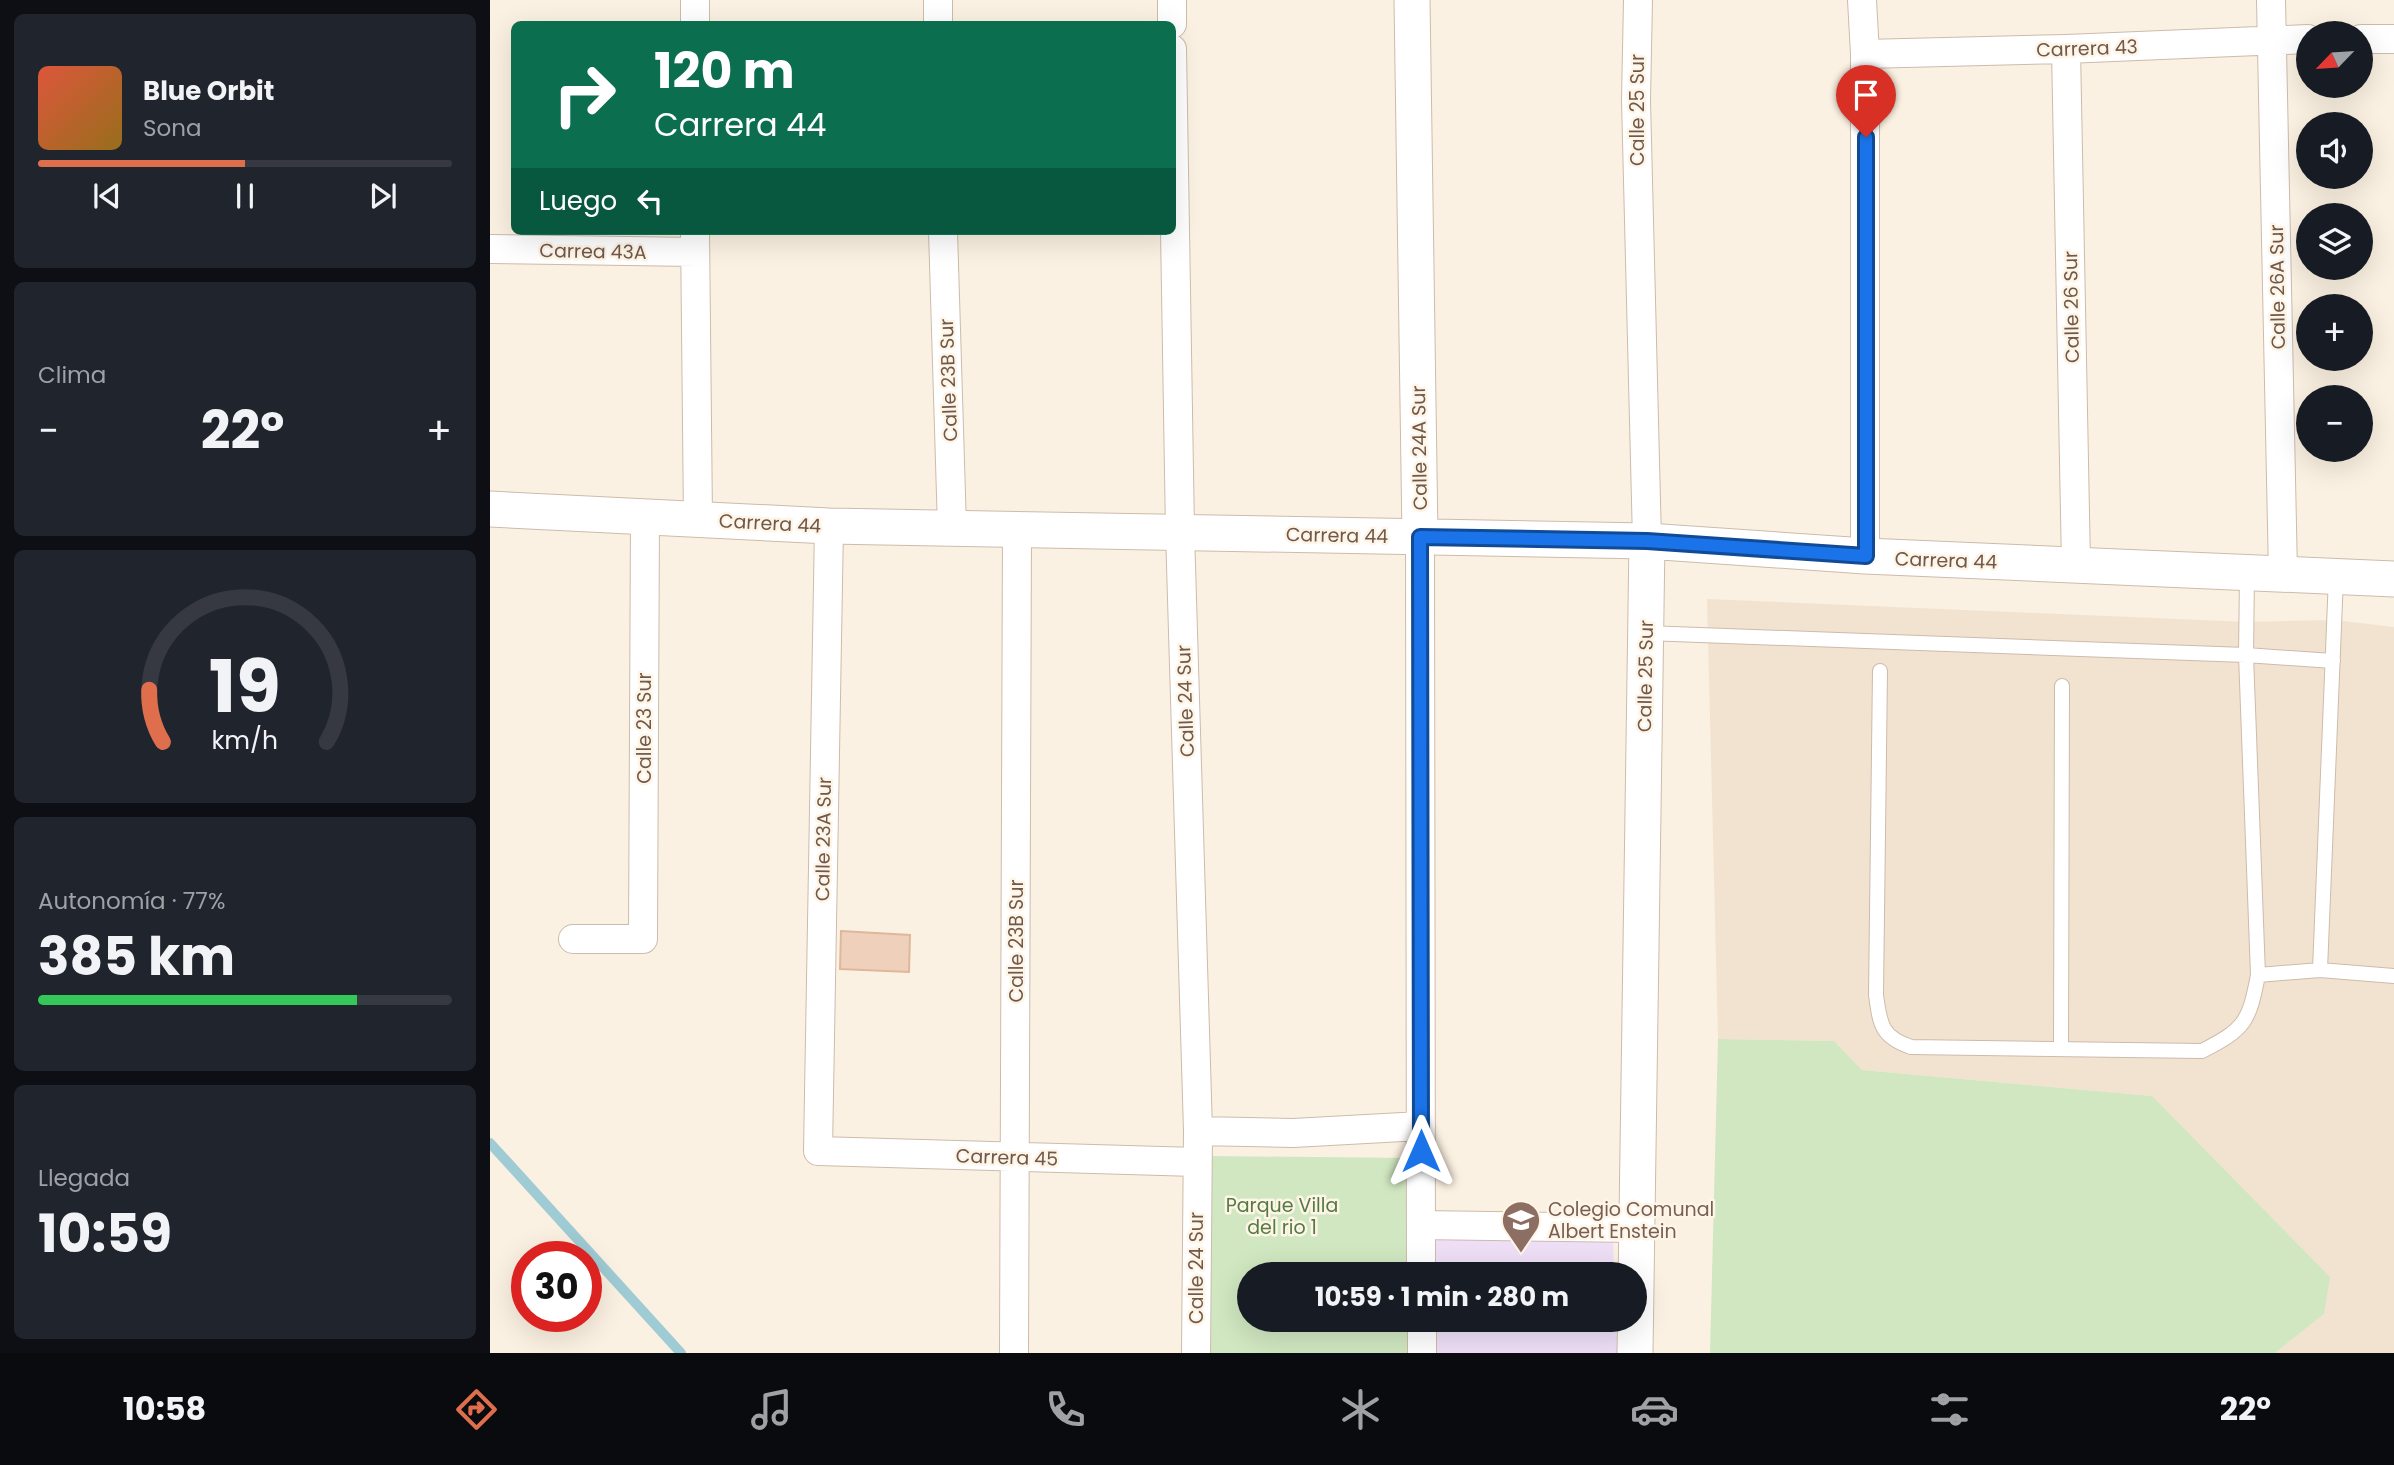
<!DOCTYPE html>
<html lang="es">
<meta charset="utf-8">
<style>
body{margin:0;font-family:Poppins,sans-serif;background:#20242c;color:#f1f3f6;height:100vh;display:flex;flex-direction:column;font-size:26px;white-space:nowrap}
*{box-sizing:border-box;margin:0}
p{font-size:23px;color:#9ea1a6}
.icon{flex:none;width:38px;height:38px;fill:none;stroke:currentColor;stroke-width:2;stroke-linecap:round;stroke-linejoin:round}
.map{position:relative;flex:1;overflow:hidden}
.panel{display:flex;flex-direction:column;gap:14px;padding:14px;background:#0d0f14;width:490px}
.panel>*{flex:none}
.banner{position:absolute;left:21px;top:21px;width:665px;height:214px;border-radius:10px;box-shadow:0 7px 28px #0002;background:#0b6e4f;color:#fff;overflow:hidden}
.needle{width:46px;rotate:245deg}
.buttons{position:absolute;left:1806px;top:21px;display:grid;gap:14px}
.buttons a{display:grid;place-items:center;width:77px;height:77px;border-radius:50%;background:#171b24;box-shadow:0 7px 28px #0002;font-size:35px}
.speed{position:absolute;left:21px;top:1241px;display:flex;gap:14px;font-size:35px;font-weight:700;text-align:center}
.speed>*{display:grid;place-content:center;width:91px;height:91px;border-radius:50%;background:#171b24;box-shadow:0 7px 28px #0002;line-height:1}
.speed .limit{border:10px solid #d22;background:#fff;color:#111}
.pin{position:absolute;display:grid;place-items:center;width:60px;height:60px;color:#fff;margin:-72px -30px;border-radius:50% 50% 50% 0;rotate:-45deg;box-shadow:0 0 7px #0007}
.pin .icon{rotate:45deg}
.me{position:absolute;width:77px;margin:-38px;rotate:0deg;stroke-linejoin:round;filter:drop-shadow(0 0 5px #0008)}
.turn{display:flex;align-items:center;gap:24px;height:147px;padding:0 28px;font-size:32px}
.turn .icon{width:91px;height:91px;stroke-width:2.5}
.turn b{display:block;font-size:49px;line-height:60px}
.then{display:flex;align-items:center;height:66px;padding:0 28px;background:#0003;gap:14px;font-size:26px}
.big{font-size:52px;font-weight:700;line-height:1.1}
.panel .card{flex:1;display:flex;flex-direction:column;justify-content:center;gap:10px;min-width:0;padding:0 24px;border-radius:10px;background:#20242c}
.panel .dial{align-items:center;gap:0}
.dial svg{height:182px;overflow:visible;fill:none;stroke:#363941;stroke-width:7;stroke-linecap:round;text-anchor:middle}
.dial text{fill:#f1f3f6;stroke:none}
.song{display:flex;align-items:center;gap:21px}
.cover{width:84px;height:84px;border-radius:10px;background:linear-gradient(135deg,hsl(10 70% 55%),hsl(40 70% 35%))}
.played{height:7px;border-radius:4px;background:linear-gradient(90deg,#df6e4d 50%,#363941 50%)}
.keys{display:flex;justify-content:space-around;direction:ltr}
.heat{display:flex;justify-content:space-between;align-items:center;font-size:38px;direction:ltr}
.charge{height:10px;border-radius:5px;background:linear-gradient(90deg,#34c759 77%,#363941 0)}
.trip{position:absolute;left:747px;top:1262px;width:410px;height:70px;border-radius:35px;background:#171b24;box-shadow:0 7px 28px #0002;font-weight:700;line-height:70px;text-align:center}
.dock{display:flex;height:112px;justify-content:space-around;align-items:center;background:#090b0e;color:#9ea1a6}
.dock .icon{width:49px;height:49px}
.dock .selected{color:#df6e4d}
.dock b{font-size:32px;color:#f1f3f6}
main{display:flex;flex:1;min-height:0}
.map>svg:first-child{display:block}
</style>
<main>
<section class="panel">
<div class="card">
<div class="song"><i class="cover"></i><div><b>Blue Orbit</b><p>Sona</p></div></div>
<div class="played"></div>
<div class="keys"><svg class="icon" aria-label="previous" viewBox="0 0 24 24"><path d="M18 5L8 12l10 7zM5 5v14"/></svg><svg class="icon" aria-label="pause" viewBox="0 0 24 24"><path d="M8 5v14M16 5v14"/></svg><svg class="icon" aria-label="next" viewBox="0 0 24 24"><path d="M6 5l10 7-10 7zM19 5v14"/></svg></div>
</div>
<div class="card"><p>Clima</p>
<div class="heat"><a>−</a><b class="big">22°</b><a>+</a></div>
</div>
<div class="card dial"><svg viewBox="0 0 100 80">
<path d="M14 69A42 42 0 1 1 86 69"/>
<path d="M14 69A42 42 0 0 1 8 46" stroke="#df6e4d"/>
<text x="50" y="56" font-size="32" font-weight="700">19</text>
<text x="50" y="72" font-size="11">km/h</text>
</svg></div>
<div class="card"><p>Autonomía · 77%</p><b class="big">385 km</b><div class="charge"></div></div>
<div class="card"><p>Llegada</p><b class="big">10:59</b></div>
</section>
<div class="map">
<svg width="1904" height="1353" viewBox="0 0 1904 1353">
<rect width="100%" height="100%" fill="#fbf1e2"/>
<path fill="#f2e3d1" d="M1217,599l540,23 88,-2 59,7v726h-119l49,-39 -172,-218 -290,-26 -28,-29 -116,-2z"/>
<path fill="#eedff7" d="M939,1229l184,5 1,40h-185z
M939,1320h187l1,33h-188z"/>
<path fill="#d0e7c1" d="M1228,1039l116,2 28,29 290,26 178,181 -6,37 -49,39h-565z
M718,1156l202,2 1,116h-161v46h161v33h-203z"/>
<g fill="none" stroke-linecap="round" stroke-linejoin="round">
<path stroke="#9fcbd4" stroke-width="10" d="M0,1143l191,210"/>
</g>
<path fill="#eed0bb" stroke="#e0b79c" stroke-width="2" d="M351,931l69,4 -1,37 -69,-3z"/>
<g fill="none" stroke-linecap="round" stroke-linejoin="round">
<g stroke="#cdbbac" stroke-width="16">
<path id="service" d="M1156,633l600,22 87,6
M1390,671l-4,324c4,29 5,42 35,52l291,4c43,-22 47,-29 56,-76l-12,-320 1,-81
M1830,970l16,-393
M1768,975l62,-5 74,6
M1571,1048l1,-362"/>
</g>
<g stroke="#cdbbac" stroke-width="30">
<path id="minor" d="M205,0v24
M448,0v24
M682,0v24
M1148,0l-2,100 11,441
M1372,0l3,54v502
M1781,0l12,574
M1871,39h33
M682,49l8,483 18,599 -2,222
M1576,49l10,516
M1375,54l201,-5 242,-10
M205,231l3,289
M453,231l9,297
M0,249l205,3
M339,526l-11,625 378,11
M930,537l1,737
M83,939h70l2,-422
M708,1131l95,2 128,-7
M931,1225l215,3
M932,1320v33
M524,1353l3,-824"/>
</g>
<g stroke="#cdbbac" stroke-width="37">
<path id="tertiary" d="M922,0l8,537
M0,509l339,17 818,15 218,15 529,23
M1145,1353l12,-812"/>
</g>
<use href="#service" stroke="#fff" stroke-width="14"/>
<use href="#minor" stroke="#fff" stroke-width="28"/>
<use href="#tertiary" stroke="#fff" stroke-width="35"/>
</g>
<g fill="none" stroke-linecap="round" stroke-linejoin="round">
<g stroke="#114b97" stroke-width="18">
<path id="route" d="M931,1151l-1,-614 227,4 219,15v-419"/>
</g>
<use href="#route" stroke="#1a73e8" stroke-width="12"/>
</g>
<defs>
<g id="school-pin" transform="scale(2.0125)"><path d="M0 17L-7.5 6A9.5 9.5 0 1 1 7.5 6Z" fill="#8d6e63" stroke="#fef5e7"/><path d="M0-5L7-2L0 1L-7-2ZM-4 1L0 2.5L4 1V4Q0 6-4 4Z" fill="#fff"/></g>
</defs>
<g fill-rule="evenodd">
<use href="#school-pin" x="1031" y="1220"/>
</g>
<g text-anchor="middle" stroke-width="5" stroke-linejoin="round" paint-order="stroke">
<g font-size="19" fill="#70584a" stroke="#fef5e7">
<text transform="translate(1597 48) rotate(-2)" y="7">Carrera 43</text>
<text transform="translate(1147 110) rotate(-90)" y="7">Calle 25 Sur</text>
<text transform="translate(103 251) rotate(1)" y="7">Carrea 43A</text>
<text transform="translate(1787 287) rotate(-91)" y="7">Calle 26A Sur</text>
<text transform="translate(1581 307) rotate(-91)" y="7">Calle 26 Sur</text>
<text transform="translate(458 380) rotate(-92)" y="7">Calle 23B Sur</text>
<text transform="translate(929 448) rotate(-91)" y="7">Calle 24A Sur</text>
<text transform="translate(280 523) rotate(3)" y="7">Carrera 44</text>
<text transform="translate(847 535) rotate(1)" y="7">Carrera 44</text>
<text transform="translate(1456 560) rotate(2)" y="7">Carrera 44</text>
<text transform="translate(1155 676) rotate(-89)" y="7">Calle 25 Sur</text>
<text transform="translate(695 701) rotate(-92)" y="7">Calle 24 Sur</text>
<text transform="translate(154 728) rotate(-90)" y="7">Calle 23 Sur</text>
<text transform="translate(333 839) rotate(-89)" y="7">Calle 23A Sur</text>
<text transform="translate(526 941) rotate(-90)" y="7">Calle 23B Sur</text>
<text transform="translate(517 1157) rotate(2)" y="7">Carrera 45</text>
<text transform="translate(706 1268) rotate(-90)" y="7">Calle 24 Sur</text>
</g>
<g font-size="19" fill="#557b45" stroke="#fef5e7">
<text x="792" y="1212">Parque Villa<tspan x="792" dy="22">del rio 1</tspan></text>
</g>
<g font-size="19" fill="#785e54" stroke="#fef5e7" text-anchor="start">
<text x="1058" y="1216">Colegio Comunal<tspan x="1058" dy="22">Albert Enstein</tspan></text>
</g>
</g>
</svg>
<div class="buttons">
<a><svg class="needle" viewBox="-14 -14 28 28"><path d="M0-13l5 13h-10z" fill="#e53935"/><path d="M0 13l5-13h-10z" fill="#9ea1a6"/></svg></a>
<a><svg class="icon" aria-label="sound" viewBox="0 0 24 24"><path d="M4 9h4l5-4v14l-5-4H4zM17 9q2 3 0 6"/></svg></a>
<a><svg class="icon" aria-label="layers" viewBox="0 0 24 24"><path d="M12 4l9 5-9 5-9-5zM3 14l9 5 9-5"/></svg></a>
<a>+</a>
<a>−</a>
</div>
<div class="speed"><div class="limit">30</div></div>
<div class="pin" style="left:1376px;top:137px;background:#d93025"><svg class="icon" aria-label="arrive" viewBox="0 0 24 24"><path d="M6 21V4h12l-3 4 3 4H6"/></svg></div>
<svg class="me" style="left:931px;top:1151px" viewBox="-20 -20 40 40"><path d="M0-17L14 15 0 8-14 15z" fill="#1a73e8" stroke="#fff" stroke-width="4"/></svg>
<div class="trip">10:59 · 1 min · 280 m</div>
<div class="banner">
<div class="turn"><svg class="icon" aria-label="right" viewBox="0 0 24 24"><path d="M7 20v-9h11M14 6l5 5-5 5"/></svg><div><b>120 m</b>Carrera 44</div></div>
<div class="then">Luego<svg class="icon" aria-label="left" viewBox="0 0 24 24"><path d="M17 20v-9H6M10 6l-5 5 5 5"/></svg></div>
</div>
</div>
</main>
<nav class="dock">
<b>10:58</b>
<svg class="icon selected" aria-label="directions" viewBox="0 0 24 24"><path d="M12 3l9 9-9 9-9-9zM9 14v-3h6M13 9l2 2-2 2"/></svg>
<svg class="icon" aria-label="music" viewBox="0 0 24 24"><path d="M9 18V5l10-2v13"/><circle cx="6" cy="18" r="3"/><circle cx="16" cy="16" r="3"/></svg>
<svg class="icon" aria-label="phone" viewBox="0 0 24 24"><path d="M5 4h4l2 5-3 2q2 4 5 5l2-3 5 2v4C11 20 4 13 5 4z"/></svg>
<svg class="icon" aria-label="climate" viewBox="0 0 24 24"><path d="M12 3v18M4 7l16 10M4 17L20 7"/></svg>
<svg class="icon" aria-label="car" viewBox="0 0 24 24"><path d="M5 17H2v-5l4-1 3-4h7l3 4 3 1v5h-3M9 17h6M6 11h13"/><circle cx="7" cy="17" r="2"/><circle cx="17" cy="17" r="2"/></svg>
<svg class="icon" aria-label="filters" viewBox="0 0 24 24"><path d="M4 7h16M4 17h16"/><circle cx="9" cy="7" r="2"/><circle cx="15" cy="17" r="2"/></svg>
<b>22°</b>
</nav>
